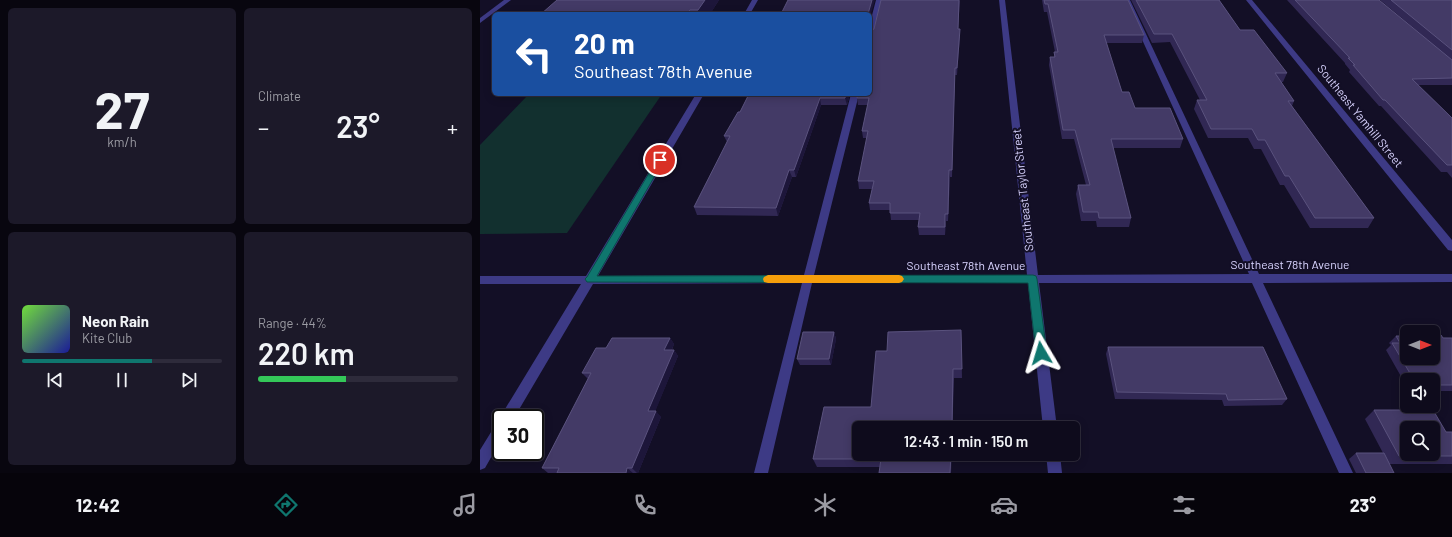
<!DOCTYPE html>
<meta charset="utf-8">
<style>
body{margin:0;font-family:Barlow,sans-serif;background:#1c1929;color:#f1f3f6;height:100vh;display:flex;flex-direction:column;font-size:15px;white-space:nowrap}
*{box-sizing:border-box;margin:0}
p{font-size:13px;color:#9b9ba3}
.icon{flex:none;width:22px;height:22px;fill:none;stroke:currentColor;stroke-width:2;stroke-linecap:round;stroke-linejoin:round}
.map{position:relative;flex:1;overflow:hidden}
.sheet{display:flex;flex-direction:column;gap:8px;padding:8px;background:#08060f;width:480px}
.sheet>*{flex:none}
.banner{position:absolute;left:12px;top:12px;width:380px;height:84px;border-radius:6px;box-shadow:0 2px 10px #0003,0 0 0 1px #2e2b3b;background:#1a4fa0;color:#fff;overflow:hidden}
.needle{width:26px;rotate:90deg}
.fabs{position:absolute;left:920px;top:325px;display:grid;gap:8px}
.fabs a{display:grid;place-items:center;width:40px;height:40px;border-radius:6px;background:#0e0b1c;box-shadow:0 2px 10px #0003,0 0 0 1px #2e2b3b;font-size:20px}
.speed{position:absolute;left:12px;top:409px;display:flex;gap:8px;font-size:20px;font-weight:700;text-align:center}
.speed>*{display:grid;place-content:center;width:52px;height:52px;border-radius:50%;background:#0e0b1c;box-shadow:0 2px 10px #0003,0 0 0 1px #2e2b3b;line-height:1}
.speed .limit{border:2px solid #111;border-radius:6px;background:#fff;color:#111}
.pin{position:absolute;display:grid;place-items:center;width:34px;height:34px;color:#fff;margin:-17px;border:2px solid #fff;border-radius:50%;box-shadow:0 1px 4px #0007}
.me{position:absolute;width:44px;margin:-22px;rotate:353deg;stroke-linejoin:round;filter:drop-shadow(0 0 3px #0008)}
.turn{display:flex;align-items:center;gap:14px;height:84px;padding:0 16px;font-size:18px}
.turn .icon{width:52px;height:52px;stroke-width:2.5}
.turn b{display:block;font-size:28px;line-height:34px}
.big{font-size:30px;font-weight:600;line-height:1.1}
.sheet .widget{flex:1;display:flex;flex-direction:column;justify-content:center;gap:6px;min-width:0;padding:0 14px;border-radius:6px;background:#1c1929}
.sheet .dial{align-items:center;gap:0}
.dial b{font-size:52px;line-height:1}
.song{display:flex;align-items:center;gap:12px}
.cover{width:48px;height:48px;border-radius:6px;background:linear-gradient(135deg,hsl(100 70% 55%),hsl(240 70% 35%))}
.played{height:4px;border-radius:2px;background:linear-gradient(90deg,#0f766e 65%,#2e2b3b 65%)}
.keys{display:flex;justify-content:space-around;direction:ltr}
.heat{display:flex;justify-content:space-between;align-items:center;font-size:22px;direction:ltr}
.charge{height:6px;border-radius:3px;background:linear-gradient(90deg,#34c759 44%,#2e2b3b 0)}
.sheet .tiles{flex:1;display:grid;gap:8px;grid-template-columns:repeat(2,1fr)}
.trip{position:absolute;left:372px;top:421px;width:228px;height:40px;border-radius:6px;background:#0e0b1c;box-shadow:0 2px 10px #0003,0 0 0 1px #2e2b3b;font-weight:600;line-height:40px;text-align:center}
.menu{display:flex;height:64px;justify-content:space-around;align-items:center;background:#06040b;color:#9b9ba3}
.menu .icon{width:28px;height:28px}
.menu .selected{color:#0f766e}
.menu b{font-size:18px;color:#f1f3f6}
main{display:flex;flex:1;min-height:0}
.map>svg:first-child{display:block}
</style>
<main>
<section class="sheet">
<div class="tiles">
<div class="widget dial"><b>27</b><p>km/h</p></div>
<div class="widget"><p>Climate</p>
<div class="heat"><a>−</a><b class="big">23°</b><a>+</a></div>
</div>
<div class="widget">
<div class="song"><i class="cover"></i><div><b>Neon Rain</b><p>Kite Club</p></div></div>
<div class="played"></div>
<div class="keys"><svg class="icon" aria-label="previous" viewBox="0 0 24 24"><path d="M18 5L8 12l10 7zM5 5v14"/></svg><svg class="icon" aria-label="pause" viewBox="0 0 24 24"><path d="M8 5v14M16 5v14"/></svg><svg class="icon" aria-label="next" viewBox="0 0 24 24"><path d="M6 5l10 7-10 7zM19 5v14"/></svg></div>
</div>
<div class="widget"><p>Range · 44%</p><b class="big">220 km</b><div class="charge"></div></div>
</div>
</section>
<div class="map">
<svg width="972" height="473" viewBox="0 0 972 473">
<rect width="100%" height="100%" fill="#130f26"/>
<path fill="#12302f" d="M49,94h133l-95,139 -87,1v-89z"/>
<g fill="none" stroke-linecap="round" stroke-linejoin="round">
<path fill="#3d3a85" fill-rule="evenodd" d="M24,0h7l-31,23v-5z
M272,0h6l-8,14h-6z
M396,0h6l-9,35 -3,2v-14z
M519,0h6l33,275 211,-1 -125,-274h6l129,274h193v8l-189,1 90,190h-14l-87,-190h-213l18,145h-14l-15,-145h-216l-44,190h-14l48,-190 -209,1 -79,134h-13v1l-1,-1 2,-4 79,-130h-101v-8h106l110,-182h8l-106,182 206,-1 47,-181h8l-45,181h213z
M766,0h6l200,240v11l-4,-1z
M21,422v18l-16,28 -5,2v-20l16,-26z
M566,454h14l2,19h-14z"/>
</g>
<path fill="#312854" d="M239,0l-9,14h-169z
M480,0l-2,29 2,7 -3,39h-2l-3,102h-2l-2,44h-2l-1,14h-26l-1,-8 1,-7h-28l-1,-10h-20l-1,-7 3,-14h-13l-1,-8 9,-43h-4l-1,-7 6,-26h-10l-1,-7z
M562,0h86l16,35 -2,8h-36l16,49 13,16 48,31 -3,9h-67l18,70 -2,9h-32l-1,-6h-15l-5,-27 2,-9h8l-12,-46h-12l-13,-74 1,-8h4v-5h1l-8,-40h-3z
M651,0h88l21,30 47,43 -4,9h-2l13,19 -2,5 82,112 -6,10h-58l-26,-43h-4l-19,-36h-7l-6,-11h-40l-14,-29 3,-9h3l-30,-58 -18,1z
M807,0h92l49,40 -48,-40h72v85h-34l34,33v60l-5,-6h-6l-60,-66h-2l-30,-34 1,-2 -5,-6v-1z
M269,94h101l-3,11h-26l-25,72h-4l-14,39 -81,-1 -3,-8 33,-65 -3,-6 16,-24z
M481,330l1,48h-8l-3,95h-72l1,-6h-63l-4,-8 58,-52 16,-56z
M354,332l2,7 -5,26h-31l-3,-6z
M916,336l56,2v53h-19v-11h-26v7l-21,-37 5,-5 -2,-2z
M190,338l4,6 -2,6h2l4,6 -23,55 6,6 -23,56h-90l-6,-5 46,-89 -6,-6z
M628,347l179,52 -5,6 -58,1 -2,-6 -107,-1 -9,-45z
M894,410l72,22h6v32h-63l5,9h-38l-7,-14 7,-6h27l-18,-34z"/>
<path fill="#1d163a" d="M225,0h14l-9,14h-11l-1,-4z
M392,0h3l-5,17v-3h-2z
M210,10l1,4h-4z
M480,29v7l-3,39v-7z
M366,94h4l-3,11 -2,-7z
M340,98l1,7 -25,72 -2,-7z
M309,170l3,7 -14,39 -2,-8z
M469,170l1,7 -2,44v-7z
M465,214l1,7 -1,14z
M354,332l2,7 -5,26 -2,-6z
M190,338l4,6 -5,12 -5,-6z
M194,350l4,6 -25,61 -5,-6z
M176,411l5,6 -23,56h-1l-5,-5z
M471,454h1l-1,19h-1z
M147,468l6,5h-7z"/>
<path fill="#433a66" stroke="#5a527e" fill-rule="evenodd" d="M77,0h148l-7,10h-8l-3,4h-146z
M308,0h84l-4,14h-87z
M401,0h78l-1,29h2l-3,39h-2l-3,102h-3l-1,44h-3v13h-27l2,-14h-30v-10h-21l5,-22h-16l10,-50h-6l7,-33h-12l1,-4h12v-63l4,-2z
M564,0h84l16,35h-40l18,57h7l6,16h35l13,31h-72l20,79h-32l-1,-6h-15l-5,-27h12l-15,-55h-12l-13,-73h5l-1,-5h4l-10,-48h-3z
M656,0h83l21,30h14l33,43h-12l19,28h-6l86,117h-59l-26,-42h-4l-20,-36h-7l-6,-11h-41l-14,-29h10l-35,-66h-18z
M815,0h84l73,60v18l-40,1 40,39v47h-5l-62,-65h-2l-30,-35h2l-7,-7h2z
M911,0h61v50z
M269,94h97l-1,4h-25l-26,72h-5l-13,38 -82,-1 36,-71h-6l14,-24h2z
M481,330l1,39h-9l-1,59h-93v26h92l-1,19h-71l2,-14h-68l11,-52h47l5,-56h11l1,-19z
M323,332h31l-5,27h-32z
M953,335h8l2,3h9v47h-19v-5h-19l-22,-37h8l-4,-7h11v22h26z
M132,338h58l-6,12h10l-26,61h8l-24,57h-5l-1,5h-69l2,-5h-17l49,-95h-9l14,-25h10z
M628,347h155l24,52 -59,1 -2,-6 -109,-2z
M894,410h59l13,22h6v24h-53zM927,428h26v26h-26z
M876,453h28l10,20h-28z"/>
<path fill="#0f766e" stroke="#0a4d48" d="M178,158h5l1,2 -67,116 436,-1 3,1 1,3 10,74 -2,4 -4,1 -4,-1 -1,-4 -8,-70 -441,-1 -2,-3 2,-2z"/>
<path fill="#f59e0b" d="M288,275h131l3,1 2,3 -2,3 -3,1h-131l-4,-1 -1,-3 1,-2z"/>
<g text-anchor="middle" stroke-width="4" stroke-linejoin="round" paint-order="stroke">
<g font-size="12" fill="#d9d4ff" stroke="#130f26">
<text transform="translate(880 116) rotate(51)" y="4">Southeast Yamhill Street</text>
<text transform="translate(543 190) rotate(-96)" y="4">Southeast Taylor Street</text>
<text x="810" y="269">Southeast 78th Avenue</text>
<text x="486" y="270">Southeast 78th Avenue</text>
</g>
</g>
</svg>
<div class="fabs">
<a><svg class="needle" viewBox="-14 -14 28 28"><path d="M0-13l5 13h-10z" fill="#e53935"/><path d="M0 13l5-13h-10z" fill="#9b9ba3"/></svg></a>
<a><svg class="icon" aria-label="sound" viewBox="0 0 24 24"><path d="M4 9h4l5-4v14l-5-4H4zM17 9q2 3 0 6"/></svg></a>
<a><svg class="icon" aria-label="search" viewBox="0 0 24 24"><circle cx="10" cy="10" r="6"/><path d="M15 15l6 6"/></svg></a>
</div>
<div class="speed"><div class="limit">30</div></div>
<div class="pin" style="left:180px;top:160px;background:#d93025"><svg class="icon" aria-label="arrive" viewBox="0 0 24 24"><path d="M6 21V4h12l-3 4 3 4H6"/></svg></div>
<svg class="me" style="left:561px;top:353px" viewBox="-20 -20 40 40"><path d="M0-17L14 15 0 8-14 15z" fill="#0f766e" stroke="#fff" stroke-width="4"/></svg>
<div class="trip">12:43 · 1 min · 150 m</div>
<div class="banner">
<div class="turn"><svg class="icon" aria-label="left" viewBox="0 0 24 24"><path d="M17 20v-9H6M10 6l-5 5 5 5"/></svg><div><b>20 m</b>Southeast 78th Avenue</div></div>
</div>
</div>
</main>
<nav class="menu">
<b>12:42</b>
<svg class="icon selected" aria-label="directions" viewBox="0 0 24 24"><path d="M12 3l9 9-9 9-9-9zM9 14v-3h6M13 9l2 2-2 2"/></svg>
<svg class="icon" aria-label="music" viewBox="0 0 24 24"><path d="M9 18V5l10-2v13"/><circle cx="6" cy="18" r="3"/><circle cx="16" cy="16" r="3"/></svg>
<svg class="icon" aria-label="phone" viewBox="0 0 24 24"><path d="M5 4h4l2 5-3 2q2 4 5 5l2-3 5 2v4C11 20 4 13 5 4z"/></svg>
<svg class="icon" aria-label="climate" viewBox="0 0 24 24"><path d="M12 3v18M4 7l16 10M4 17L20 7"/></svg>
<svg class="icon" aria-label="car" viewBox="0 0 24 24"><path d="M5 17H2v-5l4-1 3-4h7l3 4 3 1v5h-3M9 17h6M6 11h13"/><circle cx="7" cy="17" r="2"/><circle cx="17" cy="17" r="2"/></svg>
<svg class="icon" aria-label="filters" viewBox="0 0 24 24"><path d="M4 7h16M4 17h16"/><circle cx="9" cy="7" r="2"/><circle cx="15" cy="17" r="2"/></svg>
<b>23°</b>
</nav>
